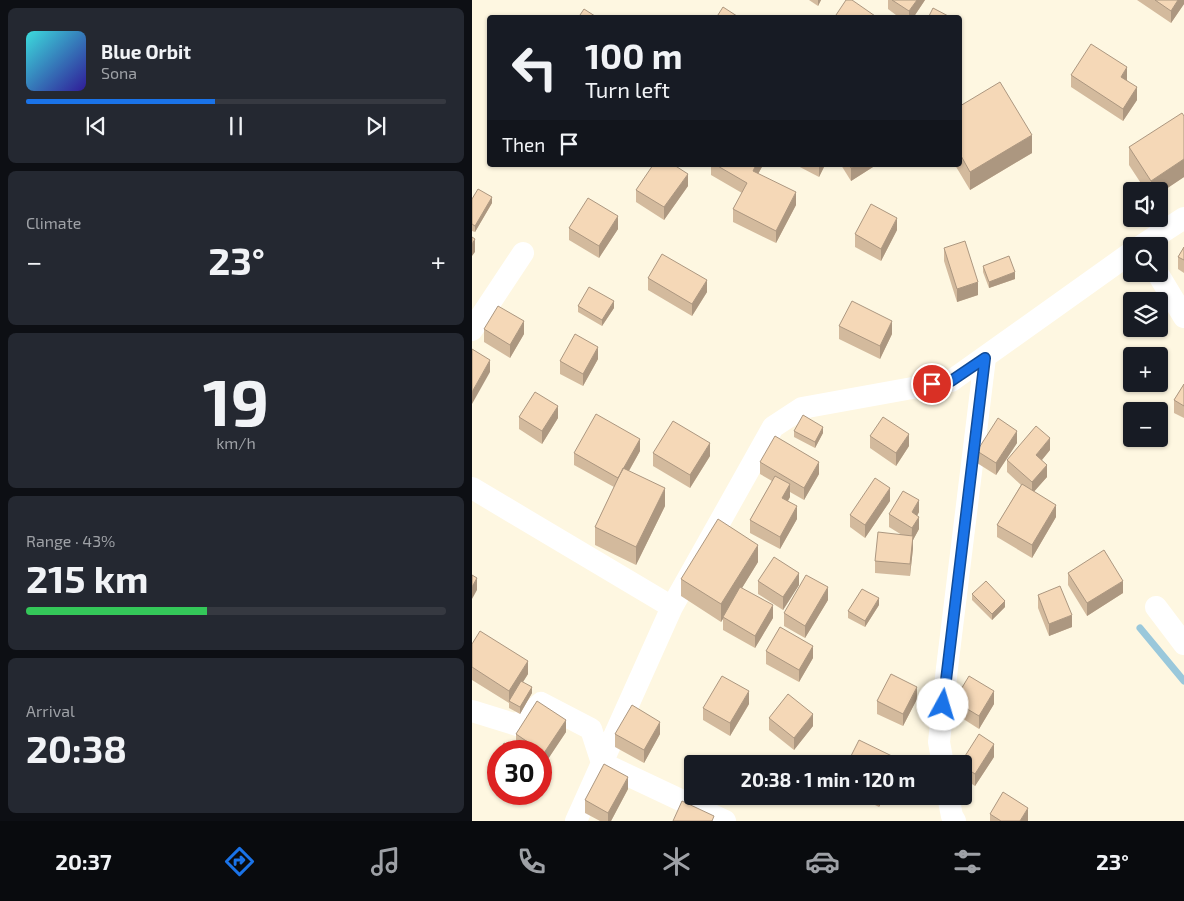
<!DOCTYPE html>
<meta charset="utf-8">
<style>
body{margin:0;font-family:"Exo 2",sans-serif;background:#242831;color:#f1f3f6;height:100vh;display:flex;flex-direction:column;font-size:19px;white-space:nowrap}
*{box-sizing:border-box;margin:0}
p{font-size:16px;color:#9ea1a6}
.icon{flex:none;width:28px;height:28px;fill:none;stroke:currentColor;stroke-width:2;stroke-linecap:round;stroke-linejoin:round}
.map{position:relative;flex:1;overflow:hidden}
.details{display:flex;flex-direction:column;gap:8px;padding:8px;background:#0d0f14;width:472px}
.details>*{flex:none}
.guide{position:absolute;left:15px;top:15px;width:475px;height:152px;border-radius:5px;box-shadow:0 1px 4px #0004;background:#171b24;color:#f1f3f6;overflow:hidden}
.buttons{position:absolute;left:651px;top:182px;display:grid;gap:10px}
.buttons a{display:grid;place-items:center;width:45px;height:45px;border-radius:5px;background:#171b24;box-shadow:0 1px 4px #0004;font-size:25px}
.speed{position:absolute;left:15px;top:740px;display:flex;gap:10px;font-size:25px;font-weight:700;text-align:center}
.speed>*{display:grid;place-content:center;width:65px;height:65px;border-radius:50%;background:#171b24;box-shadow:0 1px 4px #0004;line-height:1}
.speed .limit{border:8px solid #d22;background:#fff;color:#111}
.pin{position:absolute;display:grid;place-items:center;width:42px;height:42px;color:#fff;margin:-21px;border:2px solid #fff;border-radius:50%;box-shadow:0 1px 5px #0007}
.me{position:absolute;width:55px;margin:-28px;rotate:6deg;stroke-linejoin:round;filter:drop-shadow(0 0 4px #0008)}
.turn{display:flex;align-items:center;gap:18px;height:105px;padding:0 15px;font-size:22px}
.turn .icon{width:65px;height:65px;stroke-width:2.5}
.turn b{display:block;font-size:35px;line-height:42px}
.then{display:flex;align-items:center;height:48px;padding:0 15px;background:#0003;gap:10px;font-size:19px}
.big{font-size:38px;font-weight:700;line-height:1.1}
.details .card{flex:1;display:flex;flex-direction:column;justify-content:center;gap:8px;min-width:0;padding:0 18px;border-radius:8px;background:#242831}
.details .dial{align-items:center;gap:0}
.dial b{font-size:65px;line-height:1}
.song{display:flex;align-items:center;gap:15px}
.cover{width:60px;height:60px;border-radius:8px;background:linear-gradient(135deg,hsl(180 70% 55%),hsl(250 70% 35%))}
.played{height:5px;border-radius:2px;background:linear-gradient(90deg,#1a73e8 45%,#363941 45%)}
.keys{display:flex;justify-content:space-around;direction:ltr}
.heat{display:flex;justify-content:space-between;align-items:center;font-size:28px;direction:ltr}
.charge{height:8px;border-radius:4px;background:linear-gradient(90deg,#34c759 43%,#363941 0)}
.trip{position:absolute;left:212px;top:755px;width:288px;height:50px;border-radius:5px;background:#171b24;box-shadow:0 1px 4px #0004;font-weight:700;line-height:50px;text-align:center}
.tabs{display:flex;height:80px;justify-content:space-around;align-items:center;background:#090b0e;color:#9ea1a6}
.tabs .icon{width:35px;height:35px}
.tabs .on{color:#1a73e8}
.tabs b{font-size:22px;color:#f1f3f6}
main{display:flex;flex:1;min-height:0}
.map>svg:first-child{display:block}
</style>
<main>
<section class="details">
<div class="card">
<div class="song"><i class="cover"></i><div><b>Blue Orbit</b><p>Sona</p></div></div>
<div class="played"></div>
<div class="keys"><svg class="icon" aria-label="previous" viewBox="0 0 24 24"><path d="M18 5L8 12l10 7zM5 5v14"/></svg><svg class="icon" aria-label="pause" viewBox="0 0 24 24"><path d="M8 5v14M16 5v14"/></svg><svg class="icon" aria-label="next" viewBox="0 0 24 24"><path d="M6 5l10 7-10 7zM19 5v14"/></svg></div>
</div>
<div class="card"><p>Climate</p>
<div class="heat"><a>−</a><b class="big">23°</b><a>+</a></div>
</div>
<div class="card dial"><b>19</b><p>km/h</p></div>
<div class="card"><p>Range · 43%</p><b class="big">215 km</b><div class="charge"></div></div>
<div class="card"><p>Arrival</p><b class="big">20:38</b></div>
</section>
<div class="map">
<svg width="712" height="821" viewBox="0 0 712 821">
<rect width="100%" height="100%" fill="#fef7e1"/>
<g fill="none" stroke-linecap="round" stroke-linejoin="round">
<path stroke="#9ac8db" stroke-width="7" d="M668,628l44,53"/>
<path stroke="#fff" stroke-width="22" d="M669,246l43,-28
M686,274l26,43
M0,330l51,-77
M0,488l200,119
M684,607l28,37
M0,711l45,14 24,-22 50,26 11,34 123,58
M471,764l-4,-22 8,-74 38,-310
M476,796l4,20 3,5
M104,821l96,-214 101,-180 29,-19 149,-27 181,-129"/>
</g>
<path fill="#d3ba9d" d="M337,0h12l-3,6z
M416,0h37l-12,18h-13l-12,-9z
M665,0h47v4l-13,19z
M599,75l56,5 10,20 -14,21 -52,-34z
M488,106l72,47 -62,37 -15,-25h5z
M712,116v61l-24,16v-2h-14l-17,-26v-18z
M239,165h52l-5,9 38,31 -20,38 -43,-21v-13l9,-16 -31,-18z
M324,165h29l-6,12z
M369,165h32v2l-22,14z
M216,186l-24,34 -28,-18v-12z
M0,199l20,4 -17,29 -3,-1z
M97,228l49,1 -19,29 -30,-18z
M425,230l-16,31 -26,-14v-13z
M712,247v26l-6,-4v-12z
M472,248l34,47 -21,7 -13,-41z
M511,266l32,13 -26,9 -6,-16z
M176,278l59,14 -15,24 -44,-26z
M106,306l36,2 -12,18 -24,-14z
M367,326l53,8 -12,25 -41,-20z
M12,329l40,5 -14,24 -26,-16z
M126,359l-15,27 -23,-12v-13z
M712,384v34l-10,-5v-13z
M47,417l39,1 -16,26 -23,-15z
M322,431l29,2 -8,15 -21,-11z
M398,436l39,10 -13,20 -26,-18z
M545,443l-21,32 -19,-12v-12z
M578,450l-8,10 5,17 -13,14 22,26 -24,41 -35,-21v-12l24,-40 -14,-13v-12z
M168,451l-11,20 36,35 -29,59 -41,-20v-18l19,-40 -40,-22v-12z
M181,453l57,3 -20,32 -37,-22z
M288,462l59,12 -15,26 -14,-8v5l-2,4 9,18 -17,30 -30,-16v-13l22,-39 -12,-7z
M418,501l-25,37 -15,-11v-12z
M447,512l-2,4 2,13 -6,11v8l-3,28 -35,-3v-12l27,-26 -13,-8v-13z
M286,562l-16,26 31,30 -18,30 -32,-18v-11l-2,3 -40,-26v-17z
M596,573l55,20 -36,23 -19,-31z
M286,581l41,4 -16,25 -25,-16z
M500,594l33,13 -13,13 -20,-20z
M566,595l34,32 -23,9 -11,-28z
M356,600l-23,38 -21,-12v-13z
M407,605l-14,22 -17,-9v-7z
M0,644l56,30 -5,8 9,11 -12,21 -11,-6v-5l-37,-23z
M294,651l47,7 -14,24 -33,-18z
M445,699l-14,27 -26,-12v-13z
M482,701l40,3 -15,25 -25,-16z
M277,704l-19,32 -27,-16v-12z
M297,718l44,8 -19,24 -25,-20z
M94,732l-22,33 -3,-2v-12h-18l-7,-4v-13z
M143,734h45l-16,29 -29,-16z
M26,754v29l-7,-4v-12z
M522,757l-19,29 -12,-8v-14z
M156,789l-17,32h-11l-15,-8v-13z
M45,794h9l-2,4z
M385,796h27l-5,11z
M518,814l38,6v1h-38z"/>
<path fill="#ac9780" d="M346,0h3l-3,6z
M445,0h8l-12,18h-4v-7z
M706,0h6v4l-13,19v-12z
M655,67v13l-6,9v-12z
M665,87v13l-14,21v-12z
M560,135v18l-62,37v-18z
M712,159v18l-24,16v-2h-9v-10z
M284,165h7l-10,18v-12z
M347,165h6l-6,12z
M385,165h16v2l-22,14v-13z
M216,174v12l-24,34v-13z
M324,192v13l-20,38v-12z
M20,197v6l-17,29v-6z
M146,216v13l-19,29v-12z
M425,218v12l-16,31v-12z
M3,239v13l-3,4v-12z
M543,272v7l-26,9v-6z
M235,280v12l-15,24v-12z
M506,282v13l-21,7v-13z
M142,301v7l-12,18v-6z
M52,321v13l-14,24v-13z
M420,321v13l-12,25v-13z
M126,347v12l-15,27v-12z
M18,360v12l-18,32v-12z
M86,406v12l-16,26v-13z
M351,427v6l-8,15v-6z
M545,431v12l-21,32v-12z
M437,434v12l-13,20v-13z
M578,438v12l-14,17v-12z
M168,439v12l-22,39v-12z
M238,443v13l-20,32v-13z
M347,462v12l-15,26v-12z
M575,465v12l-15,17v-12z
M318,484v13l-8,14v-13z
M193,488v18l-29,59v-18z
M418,488v13l-25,37v-13z
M447,500v12l-7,13v-13z
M584,505v12l-24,41v-13z
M325,506v13l-17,30v-12z
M447,517v12l-6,11v8l-3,28 2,-48z
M286,545v17l-37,60v-18z
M327,573v12l-16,25v-13z
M5,578v12l-5,9v-12z
M651,581v12l-36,23v-13z
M356,587v13l-23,38v-12z
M407,598v7l-14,22v-6z
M533,601v6l-13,13v-6z
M301,605v13l-18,30v-12z
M600,615v12l-23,9v-12z
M341,646v12l-14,24v-12z
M56,661v13l-18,28 -1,-1v2v-12z
M60,687v6l-12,21v-7z
M445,687v12l-14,27v-12z
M277,691v13l-19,32v-13z
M522,691v13l-15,25v-13z
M341,714v12l-19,24v-12z
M94,720v12l-22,33v-12z
M188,722v12l-16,29v-13z
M522,744v13l-19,29v-12z
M156,777v12l-17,32h-3v-8z
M407,796h5l-5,11z
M556,808v13h-8z"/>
<path fill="#f5d8b7" stroke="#ac9780" d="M374,0h6l26,18h-44z
M420,0h25l-8,11z
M683,0h23l-7,11z
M251,7l17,11h-24z
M461,8l19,10h-24z
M112,9l14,9h-20z
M619,44l36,23 -6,10 16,10 -14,22 -52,-34z
M528,82l32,53 -62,37 -10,-18v-48z
M710,113l2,3v43l-33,22 -22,-34z
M181,165h21l14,9 -24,33 -28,-17z
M244,165h40l-3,6 43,21 -20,39 -43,-22 14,-26z
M377,165h8l-6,3z
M6,189l14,8 -17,29 -3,-2v-25z
M116,198l30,18 -19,30 -30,-18z
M399,204l26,14 -16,31 -26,-15z
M0,237l3,2 -3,5z
M493,241l13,41 -21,7 -13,-41z
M712,247v13l-6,-3z
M190,254l45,26 -15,24 -44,-26z
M537,256l6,16 -26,10 -6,-16z
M117,287l25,14 -12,19 -24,-14z
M380,301l40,20 -12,25 -41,-20z
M26,306l26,15 -14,24 -26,-16z
M103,334l23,13 -15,27 -23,-13z
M0,349l18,11 -18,32z
M712,384v22l-10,-6z
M63,392l23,14 -16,25 -23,-14z
M124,414l44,25 -22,39 -44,-25z
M331,415l20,12 -8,15 -21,-11z
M411,417l26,17 -13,19 -26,-17z
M526,418l19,13 -21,32 -19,-12z
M201,421l37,22 -20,32 -37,-22z
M564,426l14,12 -14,17 11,10 -15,17 -25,-22z
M303,436l44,26 -15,26 -44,-26z
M151,468l42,20 -29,59 -41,-20z
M303,476l15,8 -8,14 15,8 -17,31 -30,-17z
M403,478l15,10 -25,37 -15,-10z
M550,484l34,21 -24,40 -35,-20z
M431,491l16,9 -7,12 7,5 -7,11 -23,-14z
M246,519l40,26 -37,59 -40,-25z
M406,532l35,4 -3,28 -35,-3z
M632,550l19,31 -36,22 -19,-30z
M302,557l25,16 -16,24 -25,-16z
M0,575l5,3 -5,9z
M334,575l22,12 -23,39 -21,-13z
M514,581l19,20 -13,13 -20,-20z
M588,586l12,29 -23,9 -11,-29z
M268,587l33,18 -18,31 -32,-19z
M390,589l17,9 -14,23 -17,-10z
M308,627l33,19 -14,24 -33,-19z
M8,631l48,30 -19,30 -37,-24v-23z
M419,674l26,13 -14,27 -26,-13z
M250,676l27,15 -19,32 -27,-15z
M497,676l25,15 -15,25 -25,-15z
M49,681l11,6 -12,20 -11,-6z
M316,694l25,20 -19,24 -25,-20z
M65,701l29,19 -22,33 -28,-19z
M160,705l28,17 -16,28 -29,-16z
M507,734l15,10 -19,30 -12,-8v-2h-3z
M387,740l37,18 -3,6h-46z
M32,743l15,8h-19z
M26,754v17l-7,-4z
M132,764l24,13 -20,36 -23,-13z
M531,792l25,16 -8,13h-19l-11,-7z
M210,801l32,15 -2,5h-39z"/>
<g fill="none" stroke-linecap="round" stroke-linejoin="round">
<g stroke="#114b97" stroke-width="12">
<path id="route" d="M460,384l19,-3 34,-23 -42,347"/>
</g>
<use href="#route" stroke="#1a73e8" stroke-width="9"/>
</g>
</svg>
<div class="buttons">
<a><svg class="icon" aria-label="sound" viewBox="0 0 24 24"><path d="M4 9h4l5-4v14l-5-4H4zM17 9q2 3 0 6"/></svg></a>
<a><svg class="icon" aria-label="search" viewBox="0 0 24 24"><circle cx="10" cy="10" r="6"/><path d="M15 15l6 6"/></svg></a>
<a><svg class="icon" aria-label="layers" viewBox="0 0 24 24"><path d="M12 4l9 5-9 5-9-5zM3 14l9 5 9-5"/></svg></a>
<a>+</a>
<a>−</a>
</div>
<div class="speed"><div class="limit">30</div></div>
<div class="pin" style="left:460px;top:384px;background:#d93025"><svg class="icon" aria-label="arrive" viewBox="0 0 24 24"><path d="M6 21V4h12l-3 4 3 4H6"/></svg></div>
<svg class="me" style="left:471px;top:705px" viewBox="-20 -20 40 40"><circle r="19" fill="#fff"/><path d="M0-13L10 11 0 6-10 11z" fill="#1a73e8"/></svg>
<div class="trip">20:38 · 1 min · 120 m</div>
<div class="guide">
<div class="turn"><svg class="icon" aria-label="left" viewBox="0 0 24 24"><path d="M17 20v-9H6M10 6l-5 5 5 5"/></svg><div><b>100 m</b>Turn left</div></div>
<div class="then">Then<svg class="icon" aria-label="arrive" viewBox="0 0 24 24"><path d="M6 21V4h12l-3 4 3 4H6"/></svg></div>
</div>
</div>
</main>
<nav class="tabs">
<b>20:37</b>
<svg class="icon on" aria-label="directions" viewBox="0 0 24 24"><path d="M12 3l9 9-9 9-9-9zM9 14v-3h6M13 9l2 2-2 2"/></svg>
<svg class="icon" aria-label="music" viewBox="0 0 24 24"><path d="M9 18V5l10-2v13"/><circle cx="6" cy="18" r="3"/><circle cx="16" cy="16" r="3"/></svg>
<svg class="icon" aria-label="phone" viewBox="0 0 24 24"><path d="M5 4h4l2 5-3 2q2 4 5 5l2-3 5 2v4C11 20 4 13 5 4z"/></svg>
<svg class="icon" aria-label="climate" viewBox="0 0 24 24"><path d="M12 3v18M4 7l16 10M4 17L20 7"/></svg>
<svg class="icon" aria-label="car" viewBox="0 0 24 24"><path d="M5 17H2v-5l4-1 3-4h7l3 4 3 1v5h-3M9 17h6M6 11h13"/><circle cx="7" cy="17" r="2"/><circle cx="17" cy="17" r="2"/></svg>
<svg class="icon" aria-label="filters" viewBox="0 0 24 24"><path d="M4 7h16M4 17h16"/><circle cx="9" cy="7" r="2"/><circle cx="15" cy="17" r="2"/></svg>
<b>23°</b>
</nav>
